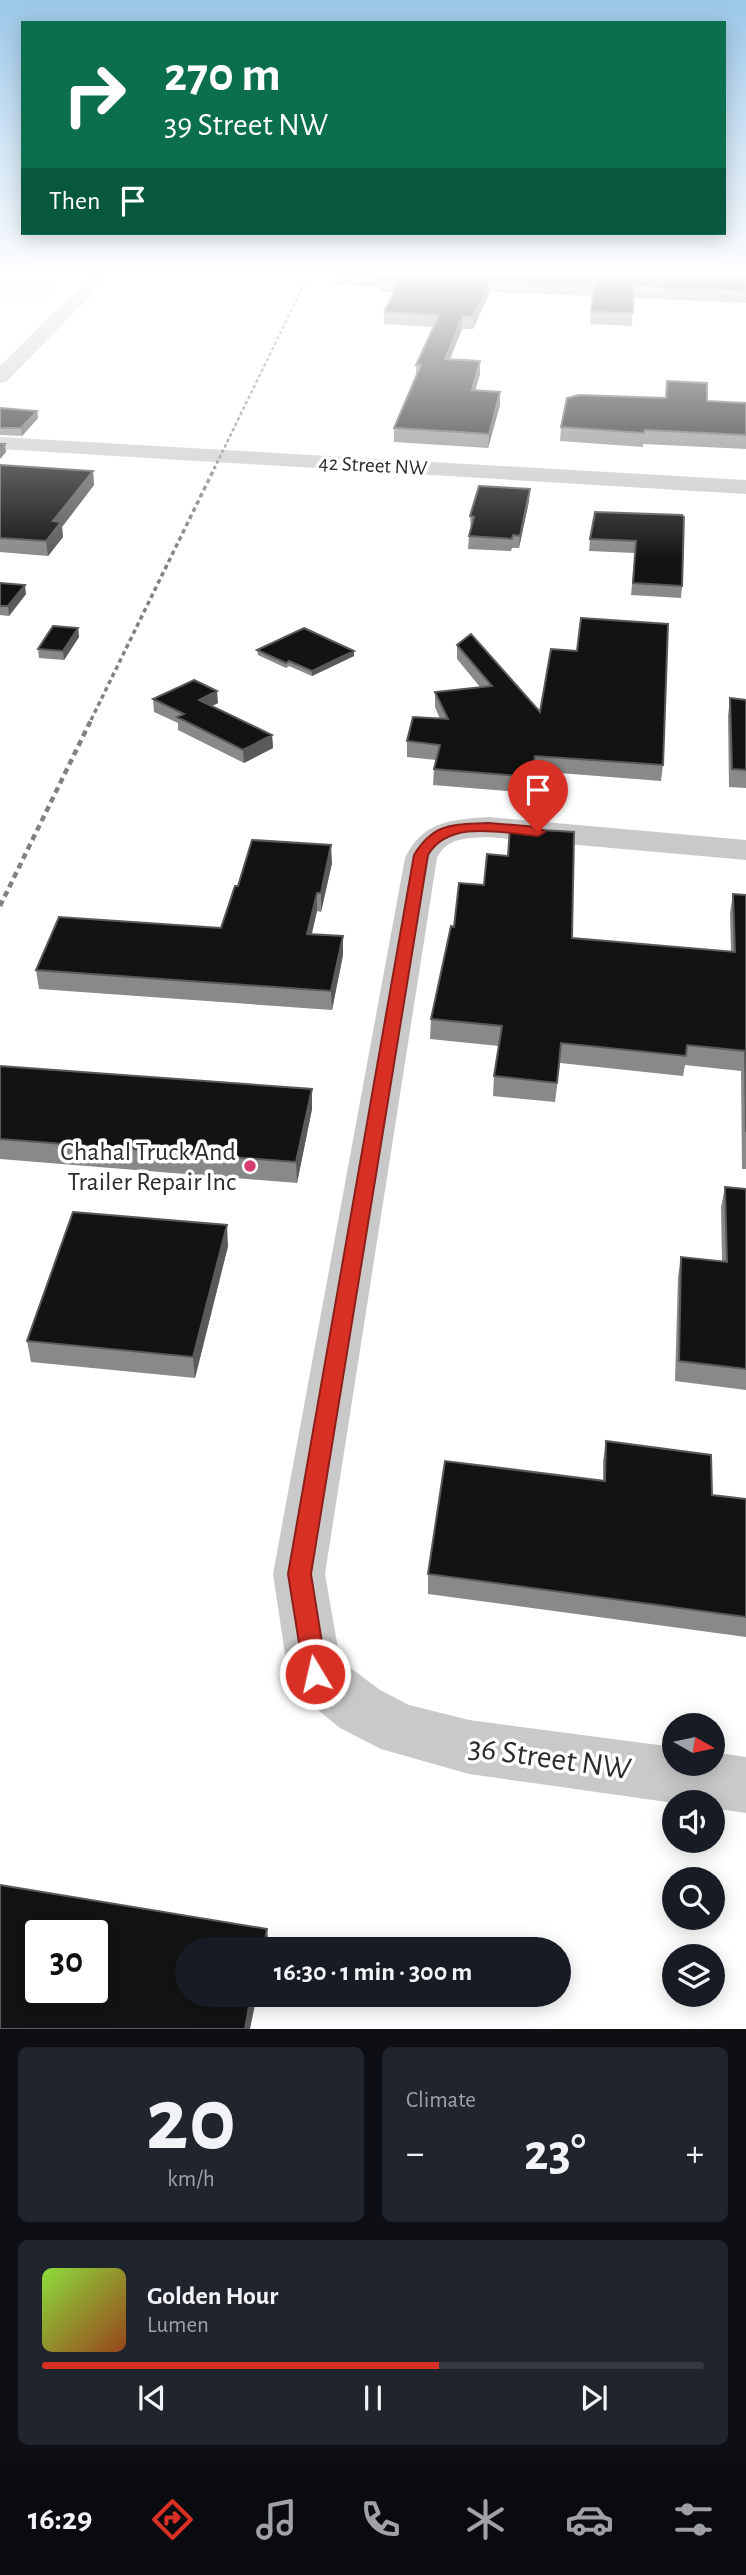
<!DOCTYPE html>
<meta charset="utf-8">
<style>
body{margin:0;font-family:"Alegreya Sans",sans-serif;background:#20242c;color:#f1f3f6;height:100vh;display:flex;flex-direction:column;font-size:26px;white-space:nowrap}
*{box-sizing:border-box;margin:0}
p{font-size:23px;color:#9ea1a6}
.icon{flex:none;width:38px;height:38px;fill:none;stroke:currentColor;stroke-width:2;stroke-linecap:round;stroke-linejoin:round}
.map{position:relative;height:2029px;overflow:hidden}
.drawer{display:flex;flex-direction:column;gap:18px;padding:18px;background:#0d0f14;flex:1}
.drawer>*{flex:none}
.banner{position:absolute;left:21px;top:21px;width:705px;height:214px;border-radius:0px;box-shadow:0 4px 18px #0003;background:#0b6e4f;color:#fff;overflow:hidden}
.needle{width:46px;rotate:99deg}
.fabs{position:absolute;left:662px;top:1713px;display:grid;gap:14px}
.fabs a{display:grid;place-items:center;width:63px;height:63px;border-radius:50%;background:#171b24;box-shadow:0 4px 18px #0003;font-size:35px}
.speed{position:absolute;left:21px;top:1916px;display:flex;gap:14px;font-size:35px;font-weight:700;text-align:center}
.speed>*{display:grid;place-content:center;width:91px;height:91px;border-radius:50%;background:#171b24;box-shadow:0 4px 18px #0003;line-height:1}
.speed .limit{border:4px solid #111;border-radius:10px;background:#fff;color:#111}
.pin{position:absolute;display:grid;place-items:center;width:60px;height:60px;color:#fff;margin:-72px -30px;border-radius:50% 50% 50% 0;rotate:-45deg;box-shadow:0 0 7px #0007}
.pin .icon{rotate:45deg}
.me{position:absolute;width:77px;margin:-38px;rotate:351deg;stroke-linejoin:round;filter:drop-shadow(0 0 5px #0008)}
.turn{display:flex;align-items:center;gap:24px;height:147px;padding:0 28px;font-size:32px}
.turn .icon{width:91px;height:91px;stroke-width:2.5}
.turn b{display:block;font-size:49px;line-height:60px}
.then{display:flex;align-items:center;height:66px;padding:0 28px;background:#0003;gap:14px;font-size:26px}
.big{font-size:52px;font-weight:600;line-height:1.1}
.drawer .tile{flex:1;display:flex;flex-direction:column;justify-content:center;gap:10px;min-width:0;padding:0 24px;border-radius:10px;background:#20242c}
.drawer .dial{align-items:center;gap:0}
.dial b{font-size:91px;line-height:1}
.song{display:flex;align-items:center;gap:21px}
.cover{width:84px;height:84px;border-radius:10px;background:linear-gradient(135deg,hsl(90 70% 55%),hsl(20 70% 35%))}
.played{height:7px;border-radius:4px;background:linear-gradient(90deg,#d93025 60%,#363941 60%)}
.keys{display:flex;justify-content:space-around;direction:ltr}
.heat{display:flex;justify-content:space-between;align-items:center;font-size:38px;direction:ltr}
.drawer .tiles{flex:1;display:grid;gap:18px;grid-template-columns:1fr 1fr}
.tile:last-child{grid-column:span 2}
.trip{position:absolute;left:175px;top:1937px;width:396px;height:70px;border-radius:35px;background:#171b24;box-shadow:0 4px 18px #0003;font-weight:600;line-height:70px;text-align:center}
.menu{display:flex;height:112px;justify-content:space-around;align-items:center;background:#090b0e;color:#9ea1a6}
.menu .icon{width:49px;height:49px}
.menu .current{color:#d93025}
.menu b{font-size:32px;color:#f1f3f6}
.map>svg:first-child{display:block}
</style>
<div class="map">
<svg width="746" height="2029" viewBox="0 0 746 2029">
<rect width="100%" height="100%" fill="#fff"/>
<path fill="#e6e9da" d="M0,276h67c-26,28 -30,28 -67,28z"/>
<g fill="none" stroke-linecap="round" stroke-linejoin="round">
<path stroke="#c8e4e8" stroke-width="4.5" d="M42,276l18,8
M0,282l26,-6"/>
<path fill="#c9c9c9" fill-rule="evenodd" d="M87,276h16l1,6 -97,99 -7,2v-17l86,-85z
M0,437l746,43v14l-746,-45z
M488,817l258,23v20l-258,-23c-20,1 -41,0 -51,21l-112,716 15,86 40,30 29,15 60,15 205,27v17h38v-12l34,5v56l-34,-5v-6l-38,1 -205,-29 -88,-25 -41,-21 -44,-36 -8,-18 -15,-100 132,-716c18,-37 45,-38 83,-41z"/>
<path stroke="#818181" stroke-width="2.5" stroke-dasharray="3.5 2.5" stroke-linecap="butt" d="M214,469l94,-193"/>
<path stroke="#818181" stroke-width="3.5" stroke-dasharray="4.5 3.5" stroke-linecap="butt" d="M91,720l124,-253"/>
<path stroke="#818181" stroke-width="4.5" stroke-dasharray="6 4.5" stroke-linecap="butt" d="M0,906l92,-188"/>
</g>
<path fill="#898989" d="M334,276h412v27l-113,-5 -1,28 -42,-2 3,-28 -103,-4 -17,37h-11l-12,31 30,1v13l-5,17 25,14 -12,43 -94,-6v-14l22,-52v-11l18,-38 -50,-3v-12l10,-19 -15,-1v-5l-45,-2z
M667,381l40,20 39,2v46l-103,-5v3l-83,-6 1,-14 104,-29z
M0,408l37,3 1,7 -16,18 -22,-1z
M0,465l93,6 1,14 -32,42 1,10 -15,19 -48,-4z
M529,501l-10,47h-7l-1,3 -43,-2 1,-13 2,-7 -1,-13z
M684,517l-2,69 -1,12 -50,-3 4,-42 -46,-2 1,-12z
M0,583l26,11 -17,22 -9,-1z
M78,628l1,9 -15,23 -25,-2 -1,-9z
M457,645l83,67 123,53 -2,16 -127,-10 -4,22 -97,-8 1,-16 2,-9 -29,-3v-16l33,-22 -5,-12v-15l45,-5 -23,-28z
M257,650l97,1v5l-42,20 -23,-10 -3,2 -28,-13z
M730,698l16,2v88l-17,-1 -1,-71z
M153,699l65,4 -6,3 60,29 1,13 -29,15 -66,-33v-7l-24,-11z
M332,863l-11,49 -4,-1 -5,23 31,21 -11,55 -293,-21 -3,-19 185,-42 17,-42z
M733,894l13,1v274h-4l-1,-98 -56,-6 -2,11 -123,-13 -5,39 -62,-6 1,-20 5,-30 -69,-7 1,-20 141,-81 159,14 -1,-39z
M0,1066l312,43 -15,74 -297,-24z
M725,1187l21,2v201l-71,-9 3,-104 3,-20 41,4 -1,-54z
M228,1246l-33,132 -164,-16 -4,-21z
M606,1441l106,54 34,4v138l-318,-43v-20l175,-93v-20z"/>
<path fill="#5a5a5a" d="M491,280l-1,12 -17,37v-12z
M463,316l-1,13 -18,43 1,-13z
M480,361v13l-9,30 1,-14z
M500,392v13l-12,43 1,-14z
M37,411l1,7 -16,18 -1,-8z
M5,444l1,8 -6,7v-9z
M93,471l1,14 -32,42 1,10 -15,19 -2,-15 7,-20z
M530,489l-1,12 -10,47 1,-12z
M25,585l1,9 -17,22 -1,-10z
M78,628l1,9 -15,23 -1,-9z
M354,651v5l-42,20v-5z
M217,691l1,12 -18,9 -1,-12z
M272,735l1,13 -29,15 -1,-13z
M535,756l-1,15 -4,22 1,-16z
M331,845l1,18 -11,49v-19z
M317,893v18l-10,41v-18z
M343,936v19l-11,55 -1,-19z
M312,1089v20l-15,74 -1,-21z
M227,1225l1,21 -33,132 -2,-21z
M267,1929l2,19v2h-6z
M251,1995h6l-7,34h-5z"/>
<path fill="#131313" stroke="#5a5a5a" stroke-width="2" fill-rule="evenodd" d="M382,276h364v15l-112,-5 -1,27 -42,-1 3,-28 -103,-4 -18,37 -10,-1 -18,43 35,2 -8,29 28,2 -11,42 -95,-6 27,-63h-5l23,-50 -55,-3 15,-31 -20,-1z
M667,381l40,2v18l39,2v32l-101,-5 -1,3 -83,-6 6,-29 12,-3 87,3z
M0,408l37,3 -16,17h-21z
M0,444h5l-5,6z
M0,465l93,6 -40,50 8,1 -15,19 -46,-3z
M479,486l51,3 -10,47 -7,-1 -1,4 -43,-3 5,-19 -4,-1z
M595,512l87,3 2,2 -2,69 -49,-3 3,-42 -46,-2z
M0,583l25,2 -17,21h-8z
M581,618l87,6 -5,141 -128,-9 -4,21 -97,-8 6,-24 -33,-4 6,-24 35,2 -13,-27 57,-6 -35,-41 14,-11 69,78 11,-63 26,2z
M53,626l25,2 -15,23 -25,-2z
M304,628l50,23 -42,20 -23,-10 -3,2 -29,-13z
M194,680l23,11 -18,9 73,35 -29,15 -66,-33 7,-3 -31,-15z
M730,698l16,2v70l-14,-1z
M510,828l64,4 -2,106 163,14 -2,-58 13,1v237l-1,-81 -58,-6 -1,11 -125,-13 -4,40 -63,-7 8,-50 -71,-7 20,-93 3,1 5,-44 25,2 3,-31 21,2z
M252,840l79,5 -10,48h-4l-10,41 36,2 -12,55 -295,-21 23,-53 162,11 14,-42h3z
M0,1066l312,23 -16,73 -296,-23z
M725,1187l21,2v180l-67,-8 2,-104 46,5z
M73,1212l154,13 -34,132 -166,-16z
M606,1441l105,14 1,40 34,4v118l-318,-43 17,-113 160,20z
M0,1885l267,44 -4,21h-76v45h64l-6,34h-245zM37,1932h59v60h-59z"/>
<linearGradient id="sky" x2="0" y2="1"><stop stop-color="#9bc7e8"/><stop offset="0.49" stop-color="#fff"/><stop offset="1" stop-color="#fff" stop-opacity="0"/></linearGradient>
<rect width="746" height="560" fill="url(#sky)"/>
<path fill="#d93025" stroke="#8d1f18" stroke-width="2" d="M488,823l50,4 7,5 -7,4c-35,-3 -89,-17 -110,19l-117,719 16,100 -3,8 -9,3 -8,-3 -3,-8 -16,-100 126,-719c20,-33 39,-30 74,-32z"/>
<circle fill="#d63b72" stroke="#fff" stroke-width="2.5" cx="250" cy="1166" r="7"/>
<g text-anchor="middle" stroke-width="7" stroke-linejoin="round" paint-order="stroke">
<g font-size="21" fill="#2c2c2c" stroke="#fff">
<text transform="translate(373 465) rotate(3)" y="7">42 Street NW</text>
</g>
<g font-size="26" fill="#2c2c2c" stroke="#fff" text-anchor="end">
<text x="236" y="1160">Chahal Truck And<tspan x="236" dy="30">Trailer Repair Inc</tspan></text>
</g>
<g font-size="32" fill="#2c2c2c" stroke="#fff">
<text transform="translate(550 1757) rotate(8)" y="11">36 Street NW</text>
</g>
</g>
</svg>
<div class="fabs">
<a><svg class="needle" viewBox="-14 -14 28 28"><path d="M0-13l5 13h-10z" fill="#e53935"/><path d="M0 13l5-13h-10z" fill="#9ea1a6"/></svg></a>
<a><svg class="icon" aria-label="sound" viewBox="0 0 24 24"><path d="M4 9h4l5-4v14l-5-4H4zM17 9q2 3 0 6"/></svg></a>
<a><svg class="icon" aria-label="search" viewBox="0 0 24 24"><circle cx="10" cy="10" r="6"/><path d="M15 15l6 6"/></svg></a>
<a><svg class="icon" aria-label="layers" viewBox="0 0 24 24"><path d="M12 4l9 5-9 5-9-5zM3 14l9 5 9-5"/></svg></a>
</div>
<div class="speed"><div class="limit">30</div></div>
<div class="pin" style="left:538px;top:832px;background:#d93025"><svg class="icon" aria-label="arrive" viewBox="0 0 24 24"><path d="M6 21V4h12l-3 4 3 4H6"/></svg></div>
<svg class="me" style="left:315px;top:1674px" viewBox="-20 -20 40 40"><circle r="17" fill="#d93025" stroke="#fff" stroke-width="3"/><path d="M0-11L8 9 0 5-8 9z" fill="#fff"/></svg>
<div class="trip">16:30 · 1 min · 300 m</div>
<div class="banner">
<div class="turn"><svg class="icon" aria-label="right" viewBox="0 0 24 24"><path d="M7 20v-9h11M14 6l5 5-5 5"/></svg><div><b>270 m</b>39 Street NW</div></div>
<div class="then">Then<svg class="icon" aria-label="arrive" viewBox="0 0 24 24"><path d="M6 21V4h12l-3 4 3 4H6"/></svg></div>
</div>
</div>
<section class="drawer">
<div class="tiles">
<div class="tile dial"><b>20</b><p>km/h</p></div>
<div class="tile"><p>Climate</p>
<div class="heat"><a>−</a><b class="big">23°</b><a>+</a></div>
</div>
<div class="tile">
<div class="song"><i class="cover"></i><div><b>Golden Hour</b><p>Lumen</p></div></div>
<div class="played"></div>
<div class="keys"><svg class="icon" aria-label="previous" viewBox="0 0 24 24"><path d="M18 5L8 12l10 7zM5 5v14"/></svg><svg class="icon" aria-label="pause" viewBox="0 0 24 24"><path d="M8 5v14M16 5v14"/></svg><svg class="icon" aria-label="next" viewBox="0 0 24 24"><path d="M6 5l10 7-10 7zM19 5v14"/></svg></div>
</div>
</div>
</section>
<nav class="menu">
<b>16:29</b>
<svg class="icon current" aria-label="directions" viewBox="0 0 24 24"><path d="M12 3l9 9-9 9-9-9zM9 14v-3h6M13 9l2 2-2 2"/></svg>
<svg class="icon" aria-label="music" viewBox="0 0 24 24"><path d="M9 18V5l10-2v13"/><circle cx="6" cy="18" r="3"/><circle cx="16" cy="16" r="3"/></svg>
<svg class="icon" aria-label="phone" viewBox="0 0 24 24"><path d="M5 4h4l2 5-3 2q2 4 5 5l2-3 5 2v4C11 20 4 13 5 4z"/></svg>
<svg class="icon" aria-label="climate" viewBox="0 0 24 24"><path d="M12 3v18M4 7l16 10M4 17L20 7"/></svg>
<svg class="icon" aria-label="car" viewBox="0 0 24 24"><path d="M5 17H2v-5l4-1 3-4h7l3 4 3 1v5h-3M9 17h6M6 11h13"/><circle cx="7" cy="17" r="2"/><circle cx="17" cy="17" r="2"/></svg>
<svg class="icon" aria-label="filters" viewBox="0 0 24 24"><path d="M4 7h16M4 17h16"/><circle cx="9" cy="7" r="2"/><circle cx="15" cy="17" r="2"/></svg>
</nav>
